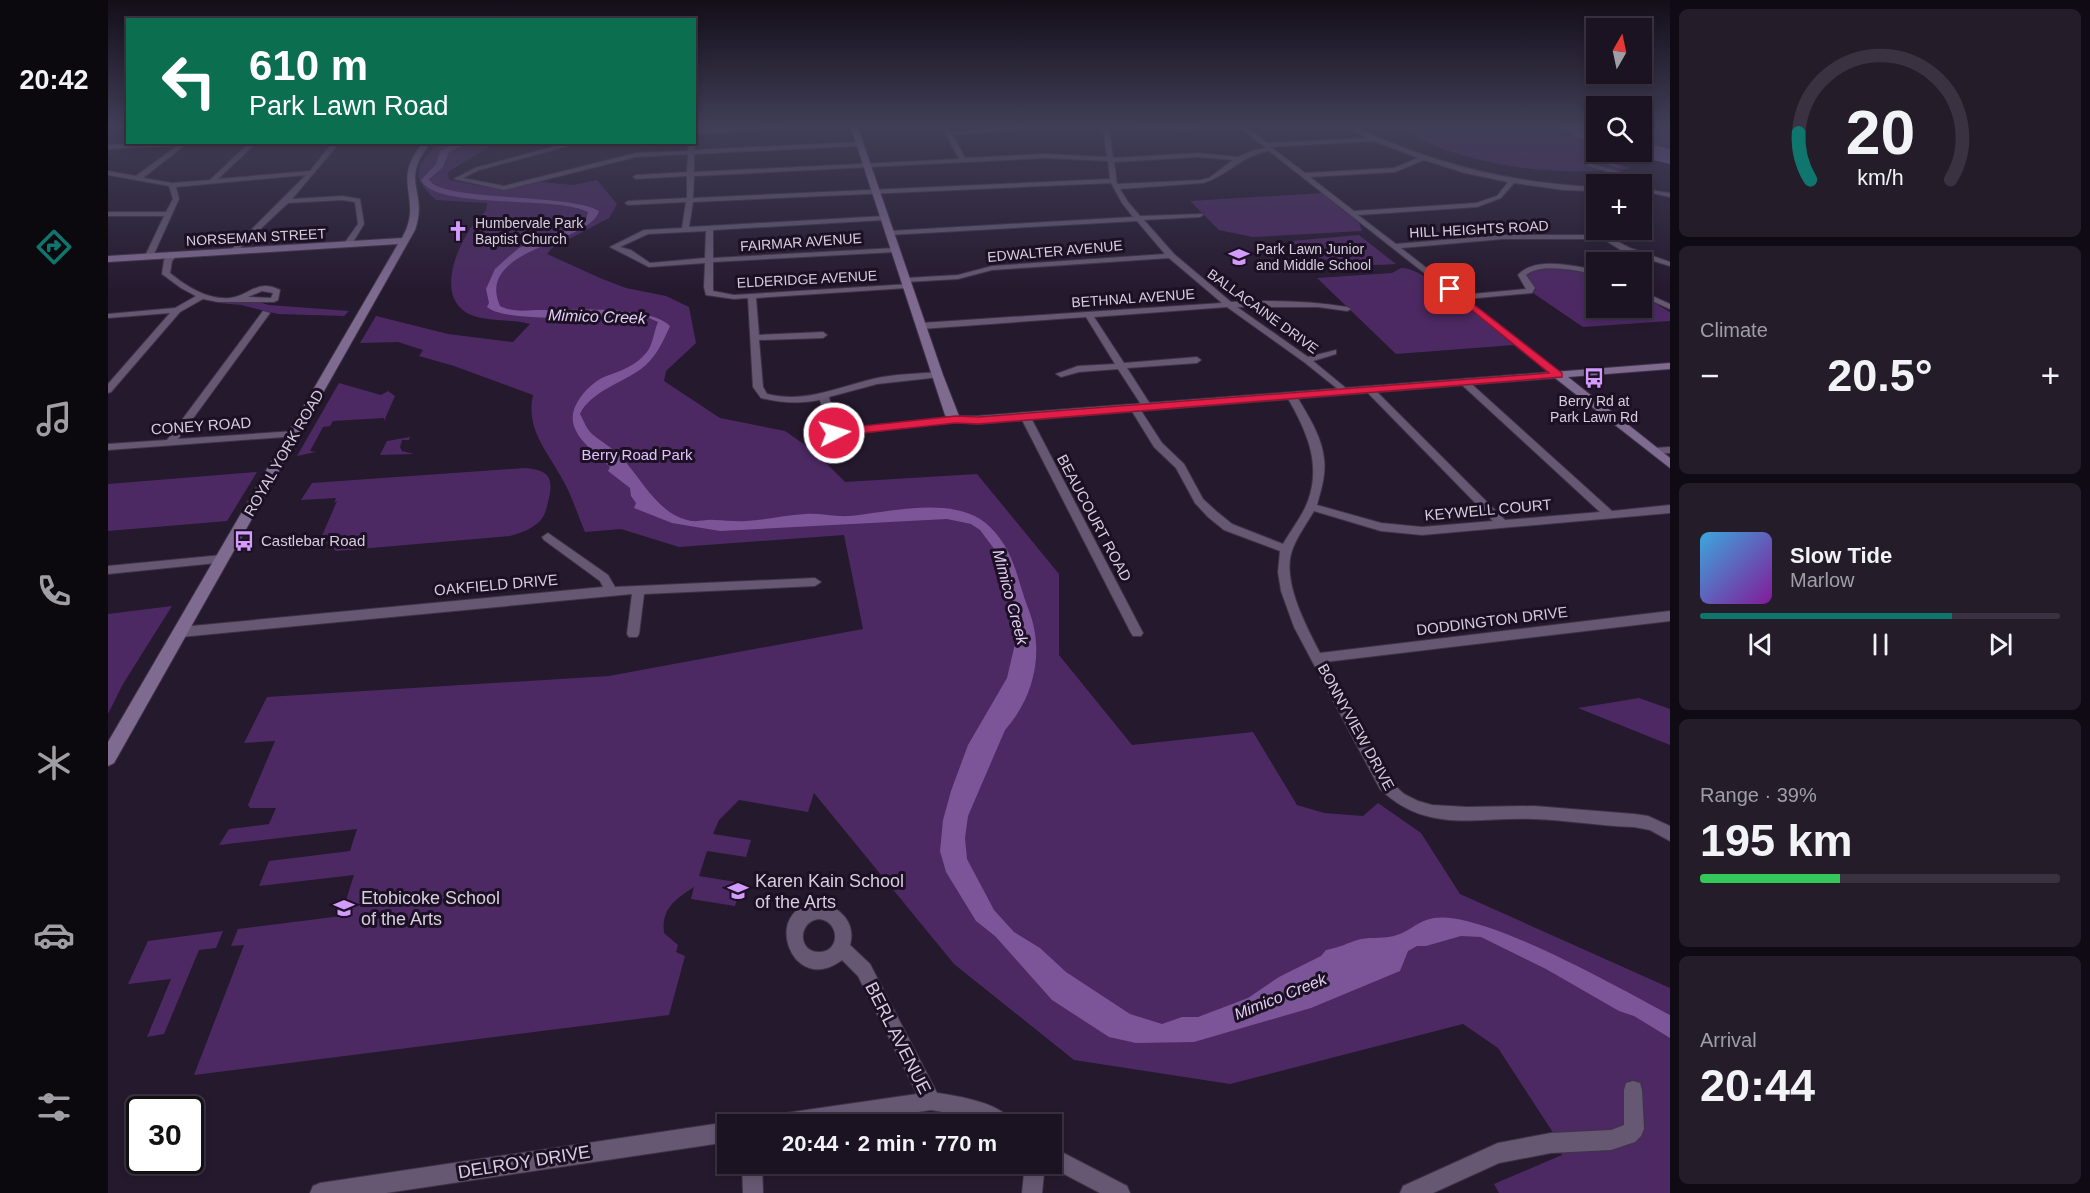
<!DOCTYPE html>
<meta charset="utf-8">
<style>
body{margin:0;font-family:Helvetica,sans-serif;background:#251c2a;color:#f1f3f6;height:100vh;display:flex;flex-direction:column;font-size:22px;white-space:nowrap}
*{box-sizing:border-box;margin:0}
p{font-size:20px;color:#a09ea5}
.icon{flex:none;width:33px;height:33px;fill:none;stroke:currentColor;stroke-width:2;stroke-linecap:round;stroke-linejoin:round}
.map{position:relative;flex:1;overflow:hidden}
.details{display:flex;flex-direction:column;gap:9px;padding:9px;background:#0f0a13;width:420px}
.details>*{flex:none}
.banner{position:absolute;left:18px;top:18px;width:570px;height:126px;border-radius:0px;box-shadow:0 3px 9px #0003,0 0 0 2px #3a3240;background:#0b6e4f;color:#fff;overflow:hidden}
.needle{width:39px;rotate:9deg}
.controls{position:absolute;left:1478px;top:18px;display:grid;gap:12px}
.controls a{display:grid;place-items:center;width:66px;height:66px;border-radius:0px;background:#1c1322;box-shadow:0 3px 9px #0003,0 0 0 2px #3a3240;font-size:30px}
.speed{position:absolute;left:18px;top:1096px;display:flex;gap:12px;font-size:30px;font-weight:700;text-align:center}
.speed>*{display:grid;place-content:center;width:78px;height:78px;border-radius:50%;background:#1c1322;box-shadow:0 3px 9px #0003,0 0 0 2px #3a3240;line-height:1}
.speed .limit{border:3px solid #111;border-radius:9px;background:#fff;color:#111}
.pin{position:absolute;display:grid;place-items:center;width:51px;height:51px;color:#fff;margin:-26px;border-radius:12px;box-shadow:0 3px 9px #0006}
.me{position:absolute;width:66px;margin:-33px;rotate:85deg;stroke-linejoin:round;filter:drop-shadow(0 0 4px #0008)}
.turn{display:flex;align-items:center;gap:21px;height:126px;padding:0 24px;font-size:27px}
.turn .icon{width:78px;height:78px;stroke-width:2.5}
.turn b{display:block;font-size:42px;line-height:51px}
.big{font-size:45px;font-weight:600;line-height:1.1}
.details .tile{flex:1;display:flex;flex-direction:column;justify-content:center;gap:9px;min-width:0;padding:0 21px;border-radius:9px;background:#251c2a}
.details .dial{align-items:center;gap:0}
.dial svg{height:156px;overflow:visible;fill:none;stroke:#3a3240;stroke-width:7;stroke-linecap:round;text-anchor:middle}
.dial text{fill:#f1f3f6;stroke:none}
.song{display:flex;align-items:center;gap:18px}
.cover{width:72px;height:72px;border-radius:9px;background:linear-gradient(135deg,hsl(200 70% 55%),hsl(290 70% 35%))}
.played{height:6px;border-radius:3px;background:linear-gradient(90deg,#0f766e 70%,#3a3240 70%)}
.keys{display:flex;justify-content:space-around;direction:ltr}
.heat{display:flex;justify-content:space-between;align-items:center;font-size:33px;direction:ltr}
.charge{height:9px;border-radius:4px;background:linear-gradient(90deg,#34c759 39%,#3a3240 0)}
.trip{position:absolute;left:609px;top:1114px;width:345px;height:60px;border-radius:0px;background:#1c1322;box-shadow:0 3px 9px #0003,0 0 0 2px #3a3240;font-weight:600;line-height:60px;text-align:center}
main{display:flex;flex:1;min-height:0}
.tab-bar{display:flex;flex-direction:column;width:108px;justify-content:space-around;align-items:center;background:#0b080e;color:#a09ea5}
.tab-bar .icon{width:42px;height:42px}
.tab-bar .selected{color:#0f766e}
.tab-bar b{font-size:27px;color:#f1f3f6}
.map>svg:first-child{display:block}
</style>
<main>
<nav class="tab-bar">
<b>20:42</b>
<svg class="icon selected" aria-label="directions" viewBox="0 0 24 24"><path d="M12 3l9 9-9 9-9-9zM9 14v-3h6M13 9l2 2-2 2"/></svg>
<svg class="icon" aria-label="music" viewBox="0 0 24 24"><path d="M9 18V5l10-2v13"/><circle cx="6" cy="18" r="3"/><circle cx="16" cy="16" r="3"/></svg>
<svg class="icon" aria-label="phone" viewBox="0 0 24 24"><path d="M5 4h4l2 5-3 2q2 4 5 5l2-3 5 2v4C11 20 4 13 5 4z"/></svg>
<svg class="icon" aria-label="climate" viewBox="0 0 24 24"><path d="M12 3v18M4 7l16 10M4 17L20 7"/></svg>
<svg class="icon" aria-label="car" viewBox="0 0 24 24"><path d="M5 17H2v-5l4-1 3-4h7l3 4 3 1v5h-3M9 17h6M6 11h13"/><circle cx="7" cy="17" r="2"/><circle cx="17" cy="17" r="2"/></svg>
<svg class="icon" aria-label="filters" viewBox="0 0 24 24"><path d="M4 7h16M4 17h16"/><circle cx="9" cy="7" r="2"/><circle cx="15" cy="17" r="2"/></svg>
</nav>
<div class="map">
<svg width="1562" height="1193" viewBox="0 0 1562 1193">
<rect width="100%" height="100%" fill="#25192e"/>
<path fill="#4c2963" d="M1282,125h169l20,13 17,6v8h26l-23,1 31,16c-84,8 -166,-3 -240,-44z
M1533,125h29v24l-29,-7z
M331,143h56l-47,29 1,8 48,9 36,-8 40,4 24,-5 20,24 -8,14 -57,30 -5,6 53,24 26,10 40,8 23,11 7,36 -30,28 -2,10 56,37 65,13 29,20 31,31 132,-8 82,100v81l73,90 121,-13 44,73 27,8 39,3 15,-13 43,30 39,61 210,94v205h-171l-5,-9 68,-29 -10,-24 -54,-83 -35,-24 -233,60 -156,-24 -120,-96 -140,-171 -6,19 -69,-12 -20,20 -6,14 38,6 -5,17 -39,-6 -8,25 43,7 -7,23 -44,-7 3,-12c-18,12 -33,21 -30,46l14,12 -2,7 9,4 -16,59 -475,60 50,-130 -13,1 7,-17 103,-13 13,-41 -95,11 10,-25 81,-10 7,-22 -138,16 10,-16 40,-5 7,-16h-26l-2,-3 27,-64 -31,2 23,-46 342,-21 254,-47 -19,-94 -165,12 -58,-18 -36,3c-7,-16 -12,-33 -20,-48 -15,-30 -40,-53 -32,-89l-79,-29 -35,-10 4,-6 -25,-8 -38,1 16,-27 72,18 65,8 17,-18c-18,-5 -41,-2 -59,-9 -42,-18 -8,-86 15,-104l1,-8 -51,-3c-26,-24 -22,-33 3,-57z
M1214,193l37,30 3,8 -109,6 -34,-7 -29,-29z
M1251,235l37,29c-35,2 -76,3 -104,-23z
M1293,268c22,-3 93,61 113,77l-118,9 -79,-76 75,-5z
M1443,268l45,6v34h45v-13l29,17v9l-87,6 -50,-34 3,-4 -12,-16z
M142,300l19,5 80,6 -5,5 -66,-2 -37,-9 -23,-2z
M231,383l42,12 7,-4 7,5 -11,25v-3l-51,3 -3,5 -7,1 -13,24 6,1 -19,4z
M302,437l-1,3h-7l-2,7 2,4 12,3 -34,1 7,-14z
M417,468c22,2 29,8 24,30 -2,8 -3,16 -9,23 -8,8 -19,12 -30,15l-174,15 -15,-13 16,-37 -3,2 2,-5 -35,2 11,-17z
M149,472l-30,49 -119,10v-47z
M64,606l-49,78 -15,30v-100z
M1531,698l31,11v36l-92,-37z
M115,931l-7,17 -17,2 -35,84 -17,3 24,-58 -43,5 20,-43z"/>
<path fill="#7b5598" d="M1451,125h37v19l-17,-6z
M1533,142l29,7v15l-51,-12h22z
M346,143h14l-19,9 -6,15 -14,12c7,23 143,14 170,32 -9,33 -125,36 -99,95 14,7 27,4 42,4 30,0 108,-5 128,16 -7,16 -15,33 -29,43 -19,14 -51,23 -61,45 4,7 6,14 12,20 9,8 20,13 28,22 21,21 36,56 67,64 10,3 18,-1 27,0 11,0 22,2 32,1 20,-1 39,-6 59,-7 15,-1 30,3 45,2 40,-4 108,-22 140,11 25,25 26,49 38,81 17,42 7,88 -23,122l-37,86 -3,22 2,21 27,51 20,22 26,16 26,24 64,42 32,10 20,-7h16l50,-19 31,-21 42,-21 5,-6c13,-2 23,-8 35,-11 11,-2 25,0 36,-4 13,-4 22,-15 37,-17 49,-8 189,72 236,97v23l-36,-22 -15,-5 -73,-42 -65,-32 -20,-1 -35,10h-9l-9,5 -8,20 -89,37 -117,34 -58,1 -27,-6 -57,-37 -57,-64 -19,-15 -30,-49 -6,-21 3,-31 8,-29 17,-46 39,-67 10,-43 -6,-17 -4,-38 -12,-30 -15,-20 -9,-6 -24,-5 -227,12 -48,-8 -38,-15 2,-5 -5,-7 -1,-8 -22,-17 2,-4c-18,-18 -50,-37 -32,-66 6,-10 17,-20 26,-24 16,-6 32,-11 43,-25 6,-8 7,-21 11,-30l-11,-5c-32,-1 -141,7 -160,-10l2,-4 -3,-14 9,-20 11,-10 13,-11 67,-28 2,-8c-31,-17 -154,-2 -167,-32l15,-16 4,-13z"/>
<g fill="none" stroke-linecap="round" stroke-linejoin="round">
<path stroke="#7b5598" stroke-width="1.5" d="M1491,152l-7,6 27,9"/>
<g stroke="#3e3446" stroke-width="2">
<path id="street" d="M679,125h39l-132,9v-4z
M762,125l-17,3 -3,-2 1,-1z
M833,125h6l4,7 83,-7h27l-108,10 12,23 80,-4 62,3 -4,-30 -11,-2h129l-36,5 -76,-3 4,31 85,-5 40,4 17,-7 11,-2 -29,-23h7l23,18 100,-5 -24,-13h8c78,38 158,58 245,62v4l-32,-1 -50,-7 -13,15 -24,9 -119,8 38,29 107,-9h93l-5,-4 -2,-12 3,-2 3,2 1,11 34,18 40,14v4l-46,-14 -21,-13h-100l-102,9 60,47 65,-6 -8,-14c17,-19 56,-9 78,-5v4c-18,-3 -55,-12 -70,1l9,13 -3,5 -66,6 95,74 2,2 -5,3 -289,-227c-28,4 -41,25 -66,32l-83,6 8,13 12,14 62,-2 1,1 -3,2 -56,3 30,34 57,48c39,-2 77,-1 116,5l4,2 -4,2 -29,-4h-81l71,50 28,-7v4l-23,7 34,28 2,2 -5,3 -40,-32 -77,-55 -133,10 30,46 73,-6 4,3 -4,3 -70,5 25,39 -5,3 -3,-1 -26,-40 -39,3 -18,5 -5,-3 22,-8 37,-2 -29,-47 -165,12 -4,-3 4,-3 301,-20 -53,-45 -177,12 -34,9 -52,3 -4,-2 4,-2 52,-3 34,-9 173,-12 -28,-33 -248,14 -4,-2 4,-2 244,-14 -11,-14 -11,-20 -418,19 -4,25 195,-11 3,2 -3,2 -171,10v28l182,-10 4,2 -4,2 -182,10v29l21,4 176,-11 1,2 -4,2 -151,10 3,37 64,-3 4,3 -4,3 -64,2 4,47 4,7c39,10 73,-8 110,-16 19,-4 40,-4 60,-6l5,3 -2,2 -63,7 -48,13 9,33 118,-14 5,3 -5,3 -122,14 -5,-3 -9,-33c-21,4 -38,3 -59,-2l-8,-11 -5,-89 -14,1 -28,-4 -2,-8 1,-24 -56,4 -39,-20 34,-17 38,-2 4,-26 -58,3 -3,-2 3,-2 59,-3v-22l-51,3 -3,-2 3,-2 51,-3 1,-18 -52,3 -132,33 -50,-11 21,-11 96,-26h12l-104,28 -16,8 41,8 132,-33 52,-2v-9h6v8l165,-8 3,2 -3,2 -165,8v18l265,-13zM1266,141l44,17 -24,10 -89,5 -34,-26zM1090,157l35,3 -24,18 -8,2 -84,4 -3,-22zM937,158l63,3 2,18 -417,19 1,-22zM1316,160l41,13 43,9 -11,14 -21,7 -122,8 -44,-34 85,-5zM598,231l-1,27 -55,5 -19,-13 -11,-3 28,-13z
M63,142h56l-42,3 -42,33 29,5 38,-3 40,-38h7l-39,37 92,-8 23,-29h7l-48,57 50,-3 18,3 4,25 -14,23h-6l-1,-2 15,-21 -3,-22 -13,-2 -54,3 -54,51h-3v-4l75,-75 -130,12 3,12 -26,57 -7,2 -1,-2 19,-40h-56v-4h58l7,-13 -4,-13 -61,-11v-4l28,5 41,-30 -69,3v-4z
M1481,163l42,12 25,16 14,2v4l-24,-5v-2l-5,-6 -14,-7 -40,-11z
M62,253l7,2 -5,6 -2,12c17,14 38,27 60,25 20,-2 27,-20 50,-8l-2,10 -4,2h-56l-15,-3 -23,13 -69,80 -3,1v-9l62,-71 -62,5v-4l67,-6 21,-12 -15,-8 -19,-14 2,-14zM154,291l11,2 -2,5 -23,-1z
M1533,291l29,13v5l-29,-13z
M155,311l7,2 -92,126 117,-8 5,3 -2,2 -190,14v-6l59,-4z
M1356,379l3,1 145,131 58,-6v8l-248,22 -41,-4 -67,-20c-7,12 -16,24 -21,37 -13,30 13,78 27,105l350,-42v10l-345,41 65,119 14,13 14,7 14,4 35,2 67,-1 100,8 14,2 22,10v15l-20,-11 -16,-3c-34,-1 -67,-7 -101,-8 -58,-2 -106,15 -153,-30l-86,-162 -13,-36 -3,-19 2,-21 -56,-21 -16,-13 -13,-14 -19,-35 -22,-21 -24,-39 2,-2h6l24,37 22,21 19,35 13,12 16,13 51,20c7,-12 16,-24 22,-36 19,-41 2,-77 -19,-113l5,-3 5,3c11,19 26,41 28,64 2,16 -3,31 -7,46l64,18 41,4 71,-6 -127,-130 -2,-2 5,-3 3,1 133,133 95,-8 -139,-128 -2,-2z
M917,413l5,3 113,217 -2,3h-8l-2,-3 -111,-217z
M1562,447v6l-16,1 -5,-3 5,-3z
M440,533l60,42 7,12 200,-9 6,4 -6,4 -171,8 -5,40 -2,3h-8l-2,-3 5,-40 -451,43 -4,-2 -2,-3 2,-3 4,-2 422,-40 -3,-6 -56,-41 -2,-3z
M114,555l4,1 2,3 -2,3 -118,12v-8z
M713,903c21,5 35,21 29,42l20,19 67,129c21,3 68,10 77,32h-27l-22,-9 -34,-6 -96,15h-73l3,-7 7,-3 145,-21 -59,-118 -16,-16c-52,39 -83,-57 -21,-57zM711,919c21,2 22,33 0,33 -22,0 -21,-31 0,-33z
M1525,1081l7,2 2,7 2,39 -3,7 -6,6 -24,8 -60,3 -52,10 -66,30h-33l3,-7 95,-43 53,-10 60,-3 13,-5v-35l2,-7z
M620,1122l6,3h-6v17l-342,51h-76l3,-7 7,-3z
M944,1147l75,39 3,7h-30l-55,-29h7z
M634,1164h20l1,29h-20z
M917,1164h20l-3,29h-20z"/>
</g>
<g stroke="#3e3446" stroke-width="2">
<path id="secondary" d="M742,125h7l86,250 16,41h19l692,-53v6l-102,8 102,81v10l-115,-90 -577,46 -26,-2 -7,-7z
M316,142h7c-33,41 -2,48 -16,88l-301,533 -6,3v-24l290,-498 -290,18v-6l294,-18c23,-40 -14,-56 22,-96z"/>
</g>
<use href="#street" fill="#665872" fill-rule="evenodd"/>
<use href="#secondary" fill="#7f6a90" fill-rule="evenodd"/>
</g>
<linearGradient id="sky" x2="0" y2="1"><stop stop-color="#140e19"/><stop offset="0.43" stop-color="#403e57"/><stop offset="1" stop-color="#403e57" stop-opacity="0"/></linearGradient>
<rect width="1562" height="292" fill="url(#sky)"/>
<path fill="#e11d48" stroke="#92132f" stroke-width="1.5" d="M1342,286l112,87v4l-584,47 -22,-1 -122,13 -5,-3 5,-4 122,-13 22,1 571,-44 -102,-83v-3z"/>
<defs>
<g id="church-bare" transform="scale(1.62)"><path d="M-1.2-6h2.4v3.5h3.3v2.4h-3.3V6h-2.4V-.1h-3.3v-2.4h3.3Z" fill="#d39cfc" stroke="#1c1024" stroke-width="2.5" paint-order="stroke"/></g>
<g id="school-bare" transform="scale(1.62)"><path d="M0-5L7-2L0 1L-7-2ZM-4 1L0 2.5L4 1V4Q0 6-4 4Z" fill="#d39cfc" stroke="#1c1024" stroke-width="2.5" paint-order="stroke"/></g>
<g id="bus-bare" transform="scale(1.62)"><path d="M-5-6H5V4H4V6H2V4H-2V6H-4V4H-5ZM-3.5-4V0h7V-4ZM-3.5 1.2v1.5H-2V1.2ZM2 1.2v1.5H3.5V1.2Z" fill="#d39cfc" stroke="#1c1024" stroke-width="2.5" paint-order="stroke"/></g>
</defs>
<g fill-rule="evenodd">
<use href="#church-bare" x="350" y="231"/>
<use href="#school-bare" x="1131" y="257"/>
<use href="#bus-bare" x="1486" y="378"/>
<use href="#bus-bare" x="136" y="541"/>
<use href="#school-bare" x="630" y="891"/>
<use href="#school-bare" x="236" y="908"/>
</g>
<g text-anchor="middle" stroke-width="6" stroke-linejoin="round" paint-order="stroke">
<g font-size="14" fill="#d6cedd" stroke="#1c1024" text-anchor="start">
<text x="367" y="228">Humbervale Park<tspan x="367" dy="16">Baptist Church</tspan></text>
<text x="1148" y="254">Park Lawn Junior<tspan x="1148" dy="16">and Middle School</tspan></text>
<text x="1486" y="406" text-anchor="middle">Berry Rd at<tspan x="1486" dy="16">Park Lawn Rd</tspan></text>
</g>
<g font-size="14" fill="#d6cedd" stroke="#1c1024">
<text transform="translate(1371 229) rotate(-3)" y="5">HILL HEIGHTS ROAD</text>
<text transform="translate(148 237) rotate(-3)" y="5">NORSEMAN STREET</text>
<text transform="translate(693 242) rotate(-4)" y="5">FAIRMAR AVENUE</text>
<text transform="translate(947 251) rotate(-5)" y="5">EDWALTER AVENUE</text>
<text transform="translate(699 279) rotate(-3)" y="5">ELDERIDGE AVENUE</text>
<text transform="translate(1025 298) rotate(-4)" y="5">BETHNAL AVENUE</text>
<text transform="translate(1155 311) rotate(36)" y="5">BALLACAINE DRIVE</text>
</g>
<g font-size="15" fill="#d6cedd" stroke="#1c1024">
<text transform="translate(93 426) rotate(-4)" y="5">CONEY ROAD</text>
<text transform="translate(176 453) rotate(-60)" y="5">ROYAL YORK ROAD</text>
<text transform="translate(1380 510) rotate(-5)" y="5">KEYWELL COURT</text>
<text transform="translate(986 518) rotate(62)" y="5">BEAUCOURT ROAD</text>
<text transform="translate(388 585) rotate(-5)" y="5">OAKFIELD DRIVE</text>
<text transform="translate(1384 621) rotate(-7)" y="5">DODDINGTON DRIVE</text>
<text transform="translate(1248 727) rotate(61)" y="5">BONNYVIEW DRIVE</text>
</g>
<g font-size="15" fill="#e0c1fa" stroke="#1c1024">
<text x="529" y="460">Berry Road Park</text>
</g>
<g font-size="15" fill="#d6cedd" stroke="#1c1024" text-anchor="start">
<text x="153" y="546">Castlebar Road</text>
</g>
<g font-size="16" font-style="italic" fill="#e4cff5" stroke="#1c1024">
<text transform="translate(489 316) rotate(2)" y="6">Mimico Creek</text>
<text transform="translate(903 597) rotate(75)" y="6">Mimico Creek</text>
<text transform="translate(1172 996) rotate(-22)" y="6">Mimico Creek</text>
</g>
<g font-size="18" fill="#d6cedd" stroke="#1c1024" text-anchor="start">
<text x="647" y="887">Karen Kain School<tspan x="647" dy="21">of the Arts</tspan></text>
<text x="253" y="904">Etobicoke School<tspan x="253" dy="21">of the Arts</tspan></text>
</g>
<g font-size="18" fill="#d6cedd" stroke="#1c1024">
<text transform="translate(790 1038) rotate(63)" y="6">BERL AVENUE</text>
<text transform="translate(416 1162) rotate(-9)" y="6">DELROY DRIVE</text>
</g>
</g>
</svg>
<div class="controls">
<a><svg class="needle" viewBox="-14 -14 28 28"><path d="M0-13l5 13h-10z" fill="#e53935"/><path d="M0 13l5-13h-10z" fill="#a09ea5"/></svg></a>
<a><svg class="icon" aria-label="search" viewBox="0 0 24 24"><circle cx="10" cy="10" r="6"/><path d="M15 15l6 6"/></svg></a>
<a>+</a>
<a>−</a>
</div>
<div class="speed"><div class="limit">30</div></div>
<div class="pin" style="left:1342px;top:289px;background:#d93025"><svg class="icon" aria-label="arrive" viewBox="0 0 24 24"><path d="M6 21V4h12l-3 4 3 4H6"/></svg></div>
<svg class="me" style="left:726px;top:433px" viewBox="-20 -20 40 40"><circle r="17" fill="#e11d48" stroke="#fff" stroke-width="3"/><path d="M0-11L8 9 0 5-8 9z" fill="#fff"/></svg>
<div class="trip">20:44 · 2 min · 770 m</div>
<div class="banner">
<div class="turn"><svg class="icon" aria-label="left" viewBox="0 0 24 24"><path d="M17 20v-9H6M10 6l-5 5 5 5"/></svg><div><b>610 m</b>Park Lawn Road</div></div>
</div>
</div>
<section class="details">
<div class="tile dial"><svg viewBox="0 0 100 80">
<path d="M14 69A42 42 0 1 1 86 69"/>
<path d="M14 69A42 42 0 0 1 8 45" stroke="#0f766e"/>
<text x="50" y="56" font-size="32" font-weight="700">20</text>
<text x="50" y="72" font-size="11">km/h</text>
</svg></div>
<div class="tile"><p>Climate</p>
<div class="heat"><a>−</a><b class="big">20.5°</b><a>+</a></div>
</div>
<div class="tile">
<div class="song"><i class="cover"></i><div><b>Slow Tide</b><p>Marlow</p></div></div>
<div class="played"></div>
<div class="keys"><svg class="icon" aria-label="previous" viewBox="0 0 24 24"><path d="M18 5L8 12l10 7zM5 5v14"/></svg><svg class="icon" aria-label="pause" viewBox="0 0 24 24"><path d="M8 5v14M16 5v14"/></svg><svg class="icon" aria-label="next" viewBox="0 0 24 24"><path d="M6 5l10 7-10 7zM19 5v14"/></svg></div>
</div>
<div class="tile"><p>Range · 39%</p><b class="big">195 km</b><div class="charge"></div></div>
<div class="tile"><p>Arrival</p><b class="big">20:44</b></div>
</section>
</main>
